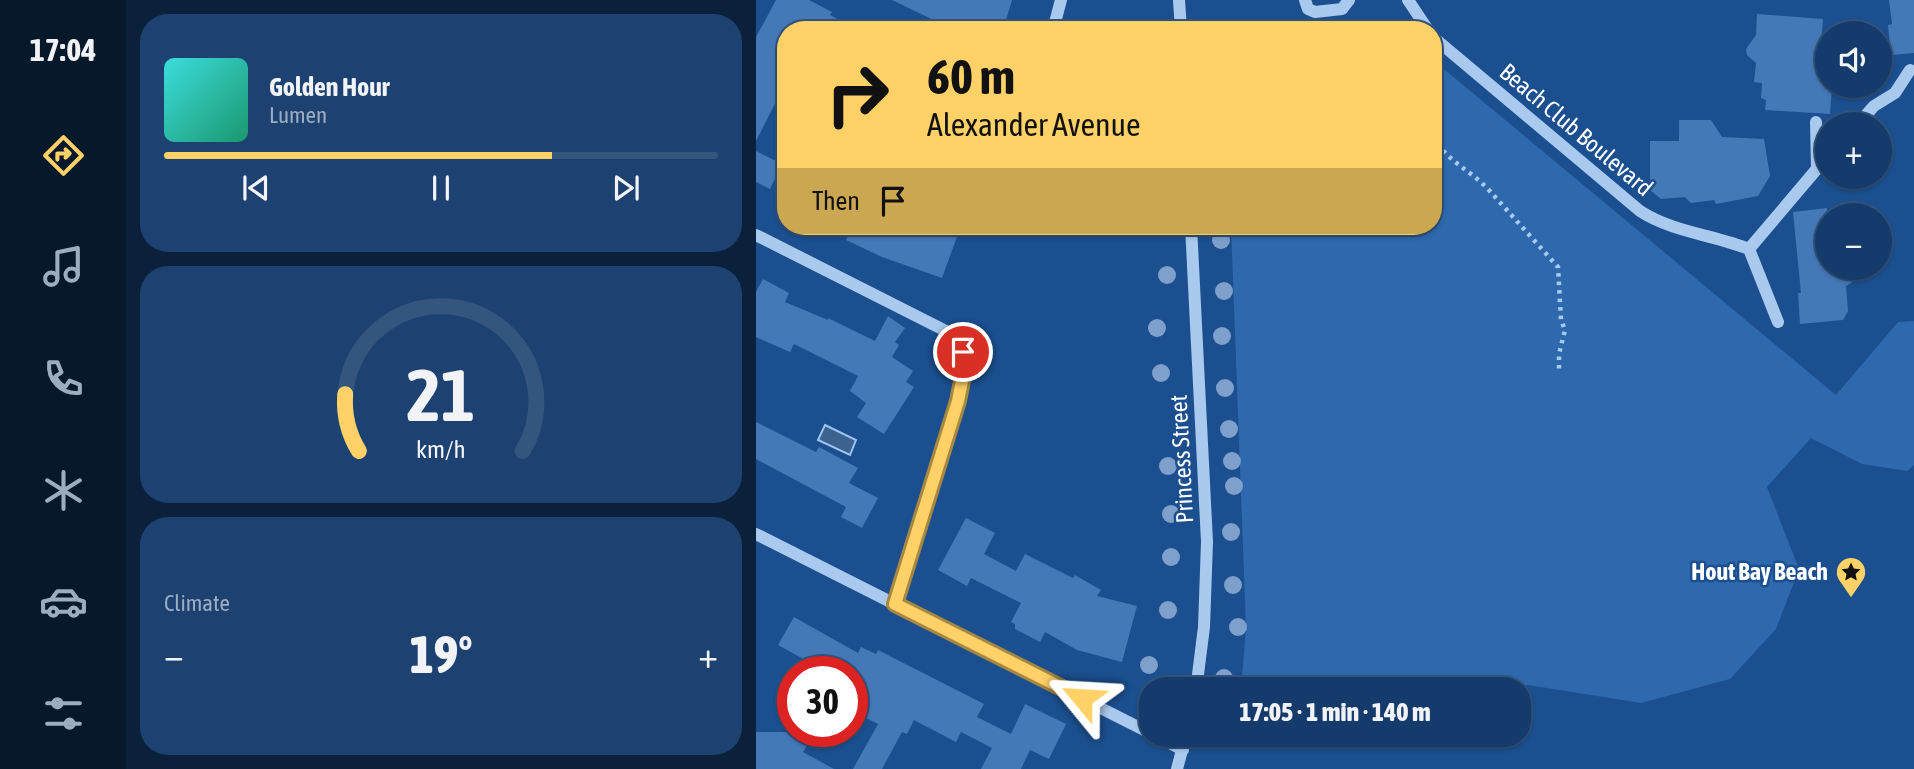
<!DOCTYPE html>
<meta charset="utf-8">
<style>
body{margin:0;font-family:"Asap Condensed",sans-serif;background:#1d4271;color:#f1f3f6;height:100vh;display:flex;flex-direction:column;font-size:26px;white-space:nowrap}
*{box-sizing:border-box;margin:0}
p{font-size:23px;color:#9dadc1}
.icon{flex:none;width:38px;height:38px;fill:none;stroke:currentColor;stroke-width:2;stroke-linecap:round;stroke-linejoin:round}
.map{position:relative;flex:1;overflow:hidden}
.sheet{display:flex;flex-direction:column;gap:14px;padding:14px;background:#0b203b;width:630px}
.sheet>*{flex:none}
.guide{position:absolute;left:21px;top:21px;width:665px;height:214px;border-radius:28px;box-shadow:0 2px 5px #0004,0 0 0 2px #33557e;background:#ffd166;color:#111;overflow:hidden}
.tools{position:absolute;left:1059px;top:21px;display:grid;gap:14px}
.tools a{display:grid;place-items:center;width:77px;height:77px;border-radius:50%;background:#143b6b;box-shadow:0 2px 5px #0004,0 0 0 2px #33557e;font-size:35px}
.speed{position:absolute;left:21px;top:656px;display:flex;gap:14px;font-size:35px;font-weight:700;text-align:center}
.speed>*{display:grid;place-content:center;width:91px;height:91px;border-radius:50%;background:#143b6b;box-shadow:0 2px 5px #0004,0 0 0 2px #33557e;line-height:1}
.speed .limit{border:10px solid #d22;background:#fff;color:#111}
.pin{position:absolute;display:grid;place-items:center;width:60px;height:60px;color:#fff;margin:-30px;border:4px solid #fff;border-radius:50%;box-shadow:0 2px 7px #0007}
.me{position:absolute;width:77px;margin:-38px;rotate:297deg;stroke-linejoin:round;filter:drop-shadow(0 0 5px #0008)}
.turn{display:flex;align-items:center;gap:24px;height:147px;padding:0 35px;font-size:32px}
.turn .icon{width:91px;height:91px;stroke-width:2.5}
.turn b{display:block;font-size:49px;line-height:60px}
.then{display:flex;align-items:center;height:66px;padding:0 35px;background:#0003;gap:14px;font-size:26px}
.big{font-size:52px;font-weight:800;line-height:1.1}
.sheet .widget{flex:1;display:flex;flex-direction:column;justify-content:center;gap:10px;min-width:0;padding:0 24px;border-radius:28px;background:#1d4271}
.sheet .dial{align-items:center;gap:0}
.dial svg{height:182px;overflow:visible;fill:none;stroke:#33557e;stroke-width:7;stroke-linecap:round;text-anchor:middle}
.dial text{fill:#f1f3f6;stroke:none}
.song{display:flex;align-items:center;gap:21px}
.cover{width:84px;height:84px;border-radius:10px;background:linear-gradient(135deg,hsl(180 70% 55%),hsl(160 70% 35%))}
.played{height:7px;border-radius:4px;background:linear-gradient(90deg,#ffd166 70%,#33557e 70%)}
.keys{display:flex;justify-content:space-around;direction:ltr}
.heat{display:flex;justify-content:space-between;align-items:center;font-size:38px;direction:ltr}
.trip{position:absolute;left:383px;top:677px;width:392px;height:70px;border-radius:28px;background:#143b6b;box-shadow:0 2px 5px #0004,0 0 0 2px #33557e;font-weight:800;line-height:70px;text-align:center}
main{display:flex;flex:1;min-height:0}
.tabs{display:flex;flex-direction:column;width:126px;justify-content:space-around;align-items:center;background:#08182b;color:#9dadc1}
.tabs .icon{width:49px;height:49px}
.tabs .active{color:#ffd166}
.tabs b{font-size:32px;color:#f1f3f6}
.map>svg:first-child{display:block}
</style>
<main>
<nav class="tabs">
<b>17:04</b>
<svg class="icon active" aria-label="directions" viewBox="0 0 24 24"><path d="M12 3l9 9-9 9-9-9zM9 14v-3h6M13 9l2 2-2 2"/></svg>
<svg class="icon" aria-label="music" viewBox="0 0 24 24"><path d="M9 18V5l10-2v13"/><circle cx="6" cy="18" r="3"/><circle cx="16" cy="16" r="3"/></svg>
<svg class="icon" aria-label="phone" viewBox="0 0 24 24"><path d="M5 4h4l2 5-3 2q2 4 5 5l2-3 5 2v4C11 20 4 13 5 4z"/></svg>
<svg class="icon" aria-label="climate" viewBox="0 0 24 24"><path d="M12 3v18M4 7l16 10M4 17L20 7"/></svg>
<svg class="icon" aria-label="car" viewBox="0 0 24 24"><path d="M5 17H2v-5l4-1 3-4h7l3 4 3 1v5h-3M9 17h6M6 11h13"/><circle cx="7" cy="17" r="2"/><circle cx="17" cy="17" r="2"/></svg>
<svg class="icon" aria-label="filters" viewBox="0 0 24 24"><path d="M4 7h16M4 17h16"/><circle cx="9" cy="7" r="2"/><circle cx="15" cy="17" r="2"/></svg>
</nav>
<section class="sheet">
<div class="widget">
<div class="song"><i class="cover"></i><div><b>Golden Hour</b><p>Lumen</p></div></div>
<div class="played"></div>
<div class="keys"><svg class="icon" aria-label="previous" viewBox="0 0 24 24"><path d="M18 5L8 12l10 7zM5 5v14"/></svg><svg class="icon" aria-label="pause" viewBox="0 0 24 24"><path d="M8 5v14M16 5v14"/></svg><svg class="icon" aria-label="next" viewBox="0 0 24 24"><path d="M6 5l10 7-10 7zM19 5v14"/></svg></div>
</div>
<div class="widget dial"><svg viewBox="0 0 100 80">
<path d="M14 69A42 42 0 1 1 86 69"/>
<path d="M14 69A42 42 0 0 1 8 44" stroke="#ffd166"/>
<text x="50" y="56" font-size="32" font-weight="700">21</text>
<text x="50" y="72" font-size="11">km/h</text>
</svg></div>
<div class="widget"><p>Climate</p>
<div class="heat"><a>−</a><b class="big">19°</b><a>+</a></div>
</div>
</section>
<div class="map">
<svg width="1158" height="769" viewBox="0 0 1158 769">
<rect width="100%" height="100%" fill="#1b4f8f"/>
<path fill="#2e69ad" d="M632,22l9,8h-96z
M677,60l403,335 62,-73 16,-1v144l-7,6 -45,-7 -51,-26 -44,49 32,82 -23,60 -46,50 -89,24 -113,-18 -17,5 -270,-1 5,-61 -15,-402h202z"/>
<path fill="#3c6290" stroke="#9cc4f0" stroke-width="2" d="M69,425l31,15 -6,15 -32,-15z"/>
<path fill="#4478b7" d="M20,0h33l23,12 -2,3 27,15h-71v52l-30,59v-104z
M136,0h120l-9,30h-49z
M1133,0h25v53l-23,2 -3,-30 4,-1z
M1001,14l66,5 -4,53 8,8v6h5l-2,28 -65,-4 1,-10 -5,-2 1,-15 -8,-1 2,-19 -9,-8 -1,-6 10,-14z
M923,120h32l11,17 42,2 6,37 -12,20 -42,8 -2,-4 -23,3 -6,-6 -24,2 -11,-9v-49h29z
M0,151l26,13 -12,25 -14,-7z
M1071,208v60h49l-30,18 2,25 -5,9 -43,4 -2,-31h3l-8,-81z
M97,226h82l23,8 -16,44 -60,-21 -36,-17z
M7,279l26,14 -4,9 43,18v-2l47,23 13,-25 17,12 -10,14 4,3 -7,12 21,14 -7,11 8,5 -30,47 -27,-17 9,-14 -16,-12 8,-15 -64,-32 -4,8 -34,-15v-45z
M0,422l60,30 3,-5 39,21 -9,15 29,15 -16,30 -21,-11 5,-10 -90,-48z
M210,518l29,15 -11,21 32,17 9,-17 48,24 2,-3 26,15 -4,6 40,10 -15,56 -45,-12 -32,-18 -5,10 -25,-13v-5l-4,-2 10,-19 -50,-25 -4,8 -29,-16z
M38,617l64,36 3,-6 15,7 2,-4 106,54 -7,13 34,17 14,-30 41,20 -17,35 -19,-9 -9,19h-40l11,-21 -31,-16 -5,10 -42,-22 -7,14 -5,-2 -20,37h-29l25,-45 -26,-13v-39h-25l-49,-27z
M0,732h60l-13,20 31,17h-78z"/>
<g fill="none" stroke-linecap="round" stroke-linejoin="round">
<path stroke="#a9c9ee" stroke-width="4.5" stroke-dasharray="3.5 5" stroke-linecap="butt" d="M677,137c16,26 36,32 55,52l70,78 3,53 4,10 -6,24v15"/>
<path stroke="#a9c9ee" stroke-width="12" d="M423,0l2,30
M549,0l3,9 7,3 27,-3 7,-9
M652,0l20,30
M297,30l8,-30
M677,37l207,174c32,21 74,24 109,38l78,-92
M1060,122l1,46
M1102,124l16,-18 21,-13 15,-23
M435,226l16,316 -3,85 -8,63
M0,235l188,95c25,15 21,40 15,65l-64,209
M993,249l29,73
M0,534l396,200
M398,735l29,15
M421,769l9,-34"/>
</g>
<g fill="#7ea0ca">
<circle cx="465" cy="240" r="9"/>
<circle cx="411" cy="275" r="9"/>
<circle cx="468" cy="291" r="9"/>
<circle cx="401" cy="328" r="9"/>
<circle cx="466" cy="336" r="9"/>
<circle cx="405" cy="373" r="9"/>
<circle cx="469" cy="388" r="9"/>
<circle cx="473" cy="429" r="9"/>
<circle cx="476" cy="461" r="9"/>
<circle cx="412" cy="466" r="9"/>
<circle cx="478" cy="486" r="9"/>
<circle cx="415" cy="514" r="9"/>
<circle cx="475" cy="532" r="9"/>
<circle cx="415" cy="557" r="9"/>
<circle cx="477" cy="585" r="9"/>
<circle cx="412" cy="610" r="9"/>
<circle cx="482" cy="627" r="9"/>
<circle cx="393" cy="665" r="9"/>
<circle cx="468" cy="678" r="9"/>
</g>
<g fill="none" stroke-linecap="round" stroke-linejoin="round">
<g stroke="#a68842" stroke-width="18">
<path id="route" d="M207,352l1,19 -6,30 -63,203 187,94"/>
</g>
<use href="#route" stroke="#ffd166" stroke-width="12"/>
</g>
<defs>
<g id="sight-pin" transform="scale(1.575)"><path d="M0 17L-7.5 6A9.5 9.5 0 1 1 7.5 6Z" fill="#ffd166" stroke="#1b4f8f"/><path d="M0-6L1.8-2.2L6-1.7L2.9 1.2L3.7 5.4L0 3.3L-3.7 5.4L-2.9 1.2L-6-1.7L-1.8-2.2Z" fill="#111"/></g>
</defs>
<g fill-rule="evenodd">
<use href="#sight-pin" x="1095" y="572"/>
</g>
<g text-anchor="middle" stroke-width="5" stroke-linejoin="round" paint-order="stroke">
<g font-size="24" fill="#fff" stroke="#1b4f8f">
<text transform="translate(820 130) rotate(40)" y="8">Beach Club Boulevard</text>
<text transform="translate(426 459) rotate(-93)" y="8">Princess Street</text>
</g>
<g font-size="24" font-weight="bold" fill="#fff" stroke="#1b4f8f" text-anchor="end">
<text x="1072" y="580">Hout Bay Beach</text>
</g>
</g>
</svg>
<div class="tools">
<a><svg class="icon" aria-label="sound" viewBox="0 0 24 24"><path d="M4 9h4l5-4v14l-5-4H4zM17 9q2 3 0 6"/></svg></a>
<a>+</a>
<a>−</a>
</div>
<div class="speed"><div class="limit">30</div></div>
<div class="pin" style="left:207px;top:352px;background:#d93025"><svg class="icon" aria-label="arrive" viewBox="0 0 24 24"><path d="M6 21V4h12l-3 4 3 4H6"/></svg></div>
<svg class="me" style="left:326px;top:698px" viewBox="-20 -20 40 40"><path d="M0-17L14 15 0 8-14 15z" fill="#ffd166" stroke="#fff" stroke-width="4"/></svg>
<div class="trip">17:05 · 1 min · 140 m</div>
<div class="guide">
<div class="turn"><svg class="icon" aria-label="right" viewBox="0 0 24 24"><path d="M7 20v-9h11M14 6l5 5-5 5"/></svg><div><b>60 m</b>Alexander Avenue</div></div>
<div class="then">Then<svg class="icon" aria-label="arrive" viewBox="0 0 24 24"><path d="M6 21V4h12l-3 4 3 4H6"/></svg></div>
</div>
</div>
</main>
